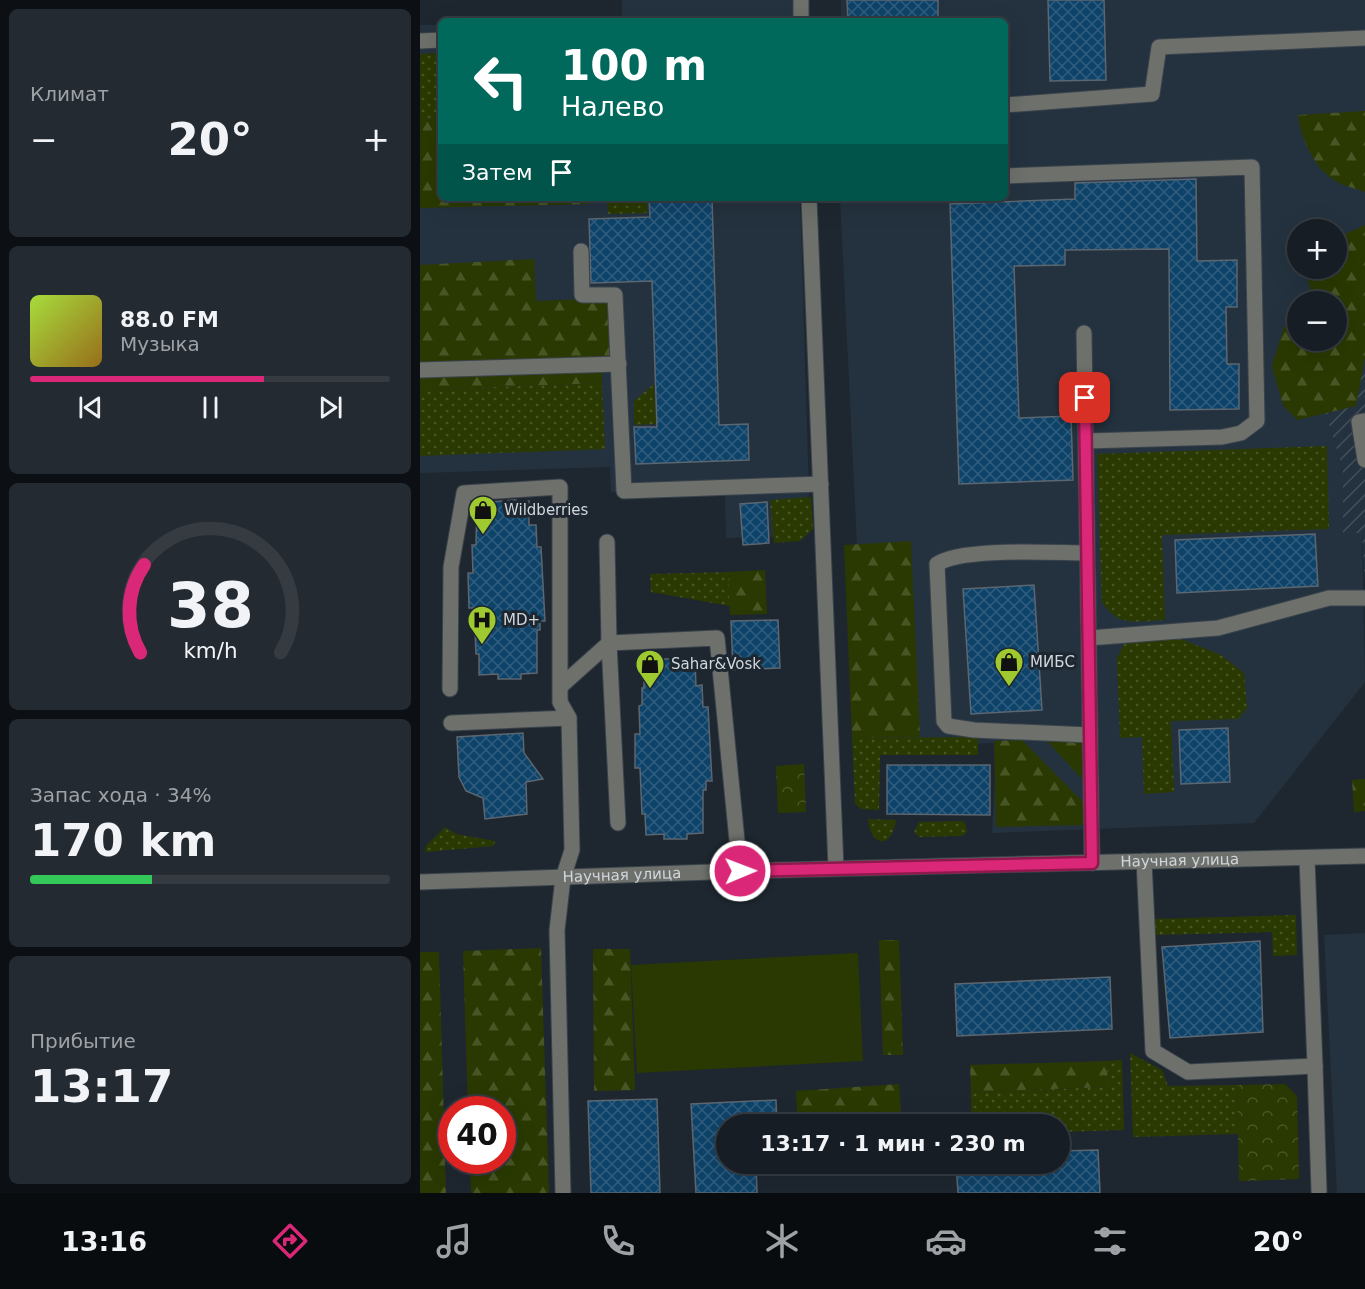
<!DOCTYPE html>
<html lang="ru">
<meta charset="utf-8">
<style>
body{margin:0;font-family:"DejaVu Sans",sans-serif;background:#232a31;color:#f1f3f6;height:100vh;display:flex;flex-direction:column;font-size:22px;white-space:nowrap}
*{box-sizing:border-box;margin:0}
p{font-size:20px;color:#9ea2a6}
.icon{flex:none;width:33px;height:33px;fill:none;stroke:currentColor;stroke-width:2;stroke-linecap:round;stroke-linejoin:round}
.map{position:relative;flex:1;overflow:hidden}
.panel{display:flex;flex-direction:column;gap:9px;padding:9px;background:#0c1014;width:420px}
.panel>*{flex:none}
.banner{position:absolute;left:18px;top:18px;width:570px;height:183px;border-radius:9px;box-shadow:0 6px 24px #0002,0 0 0 2px #353b41;background:#00695c;color:#fff;overflow:hidden}
.buttons{position:absolute;left:867px;top:219px;display:grid;gap:12px}
.buttons a{display:grid;place-items:center;width:60px;height:60px;border-radius:50%;background:#161d24;box-shadow:0 6px 24px #0002,0 0 0 2px #353b41;font-size:30px}
.speed{position:absolute;left:18px;top:1096px;display:flex;gap:12px;font-size:30px;font-weight:700;text-align:center}
.speed>*{display:grid;place-content:center;width:78px;height:78px;border-radius:50%;background:#161d24;box-shadow:0 6px 24px #0002,0 0 0 2px #353b41;line-height:1}
.speed .limit{border:9px solid #d22;background:#fff;color:#111}
.pin{position:absolute;display:grid;place-items:center;width:51px;height:51px;color:#fff;margin:-26px;border-radius:12px;box-shadow:0 3px 9px #0006}
.me{position:absolute;width:66px;margin:-33px;rotate:89deg;stroke-linejoin:round;filter:drop-shadow(0 0 4px #0008)}
.turn{display:flex;align-items:center;gap:21px;height:126px;padding:0 24px;font-size:27px}
.turn .icon{width:78px;height:78px;stroke-width:2.5}
.turn b{display:block;font-size:42px;line-height:51px}
.then{display:flex;align-items:center;height:57px;padding:0 24px;background:#0003;gap:12px;font-size:22px}
.big{font-size:45px;font-weight:700;line-height:1.1}
.panel .widget{flex:1;display:flex;flex-direction:column;justify-content:center;gap:9px;min-width:0;padding:0 21px;border-radius:9px;background:#232a31}
.panel .dial{align-items:center;gap:0}
.dial svg{height:156px;overflow:visible;fill:none;stroke:#353b41;stroke-width:7;stroke-linecap:round;text-anchor:middle}
.dial text{fill:#f1f3f6;stroke:none}
.song{display:flex;align-items:center;gap:18px}
.cover{width:72px;height:72px;border-radius:9px;background:linear-gradient(135deg,hsl(80 70% 55%),hsl(40 70% 35%))}
.played{height:6px;border-radius:3px;background:linear-gradient(90deg,#db2777 65%,#353b41 65%)}
.keys{display:flex;justify-content:space-around;direction:ltr}
.heat{display:flex;justify-content:space-between;align-items:center;font-size:33px;direction:ltr}
.charge{height:9px;border-radius:4px;background:linear-gradient(90deg,#34c759 34%,#353b41 0)}
.trip{position:absolute;left:296px;top:1114px;width:354px;height:60px;border-radius:30px;background:#161d24;box-shadow:0 6px 24px #0002,0 0 0 2px #353b41;font-weight:700;line-height:60px;text-align:center}
.menu{display:flex;height:96px;justify-content:space-around;align-items:center;background:#090c0e;color:#9ea2a6}
.menu .icon{width:42px;height:42px}
.menu .on{color:#db2777}
.menu b{font-size:27px;color:#f1f3f6}
main{display:flex;flex:1;min-height:0}
.map>svg:first-child{display:block}
</style>
<main>
<section class="panel">
<div class="widget"><p>Климат</p>
<div class="heat"><a>−</a><b class="big">20°</b><a>+</a></div>
</div>
<div class="widget">
<div class="song"><i class="cover"></i><div><b>88.0 FM</b><p>Музыка</p></div></div>
<div class="played"></div>
<div class="keys"><svg class="icon" aria-label="previous" viewBox="0 0 24 24"><path d="M18 5L8 12l10 7zM5 5v14"/></svg><svg class="icon" aria-label="pause" viewBox="0 0 24 24"><path d="M8 5v14M16 5v14"/></svg><svg class="icon" aria-label="next" viewBox="0 0 24 24"><path d="M6 5l10 7-10 7zM19 5v14"/></svg></div>
</div>
<div class="widget dial"><svg viewBox="0 0 100 80">
<path d="M14 69A42 42 0 1 1 86 69"/>
<path d="M14 69A42 42 0 0 1 16 24" stroke="#db2777"/>
<text x="50" y="56" font-size="32" font-weight="700">38</text>
<text x="50" y="72" font-size="11">km/h</text>
</svg></div>
<div class="widget"><p>Запас хода · 34%</p><b class="big">170 km</b><div class="charge"></div></div>
<div class="widget"><p>Прибытие</p><b class="big">13:17</b></div>
</section>
<div class="map">
<svg width="945" height="1193" viewBox="0 0 945 1193">
<defs>
<pattern id="industrial-furrows" width="10" height="10" patternUnits="userSpaceOnUse" patternTransform="scale(1.5)"><rect width="10" height="10" fill="#24323f"/><path d="M-1 1l2-2M0 10L10 0M9 11l2-2" fill="none" stroke="#434f5a"/></pattern>
<pattern id="grass-dots" width="8" height="8" patternUnits="userSpaceOnUse" patternTransform="scale(1.5)"><rect width="8" height="8" fill="#2a3901"/><path d="M2 2h.1M6 6h.1" fill="none" stroke="#485525" stroke-width="1.8" stroke-linecap="round"/></pattern>
<pattern id="forest-firs" width="22" height="20" patternUnits="userSpaceOnUse" patternTransform="scale(1.5)"><rect width="22" height="20" fill="#2a3901"/><path d="M5 1l3.5 6h-7zM16 11l3.5 6h-7z" fill="#485525"/></pattern>
<pattern id="park-crowns" width="20" height="18" patternUnits="userSpaceOnUse" patternTransform="scale(1.5)"><rect width="20" height="18" fill="#2a3901"/><path d="M2 6a3 3 0 1 1 6 0M12 15a3 3 0 1 1 6 0" fill="none" stroke="#485525"/></pattern>
<pattern id="building-cross-hatch" width="8" height="8" patternUnits="userSpaceOnUse" patternTransform="scale(1.5)"><rect width="8" height="8" fill="#0e4369"/><path d="M0 0l8 8M0 8l8-8" fill="none" stroke="#305d7e"/></pattern>
</defs>
<rect width="100%" height="100%" fill="#1e2730"/>
<path fill="#24323f" fill-rule="evenodd" d="M202,0h172l1,21h-247l74,-2z
M421,0h524v373l-51,2 29,95v63h19l3,149 -111,141 -262,10 5,-90 -130,3 -27,-548h165v-177h-164zM878,230h38v38h-38zM878,302h38v38h-38z
M0,25h21v173h359l10,328 -8,10 -76,2 -1,-49 -114,3 -1,-25 -190,6z
M945,933v260h-28l-13,-258z"/>
<path fill="url(#industrial-furrows)" d="M945,373v211l-3,-51h-19v-63l-29,-95z"/>
<path fill="url(#grass-dots)" d="M21,53v66l-21,1v-66z
M187,198h40v15l-39,1z
M182,383l3,66 -185,7v-66z
M234,384l2,40 -22,1v-24z
M907,446l2,83 -167,6 3,85c-29,1 -46,8 -63,-18l-5,-148z
M391,497l2,32 -13,12 -26,2 -4,-43z
M308,572l2,34 -79,-14 -1,-18z
M756,637l45,18 23,18 3,35 -9,11 -67,2 3,71 -30,2 -2,-57 -22,1 -3,-80 7,-14z
M558,737v18h-98l-1,55 -18,-1 -6,-5 -3,-66z
M448,819l28,1c-4,29 -25,28 -28,-1z
M543,821l3,4 1,7 -5,4 -43,1 -5,-5 5,-10z
M25,827l11,7 39,7 -1,5 -69,6 1,-6z
M876,915l1,40 -24,1 -1,-24 -117,3 -1,-16z
M710,1053l32,17 6,16 69,-1 1,49 -105,3z
M702,1060l2,70 -65,2v-7h-88v-33l137,-5 -1,-26z"/>
<path fill="url(#forest-firs)" d="M945,111v81c-10,-4 -23,-6 -31,-12 -20,-12 -34,-44 -36,-65z
M21,119v79h148v6l-169,4v-88z
M945,225v132l-9,49 -59,14 -14,-15 -11,-39 12,-39 13,-7 1,20h38v-38l-23,-1 -7,-30 30,-3 1,-30z
M114,259l2,42 76,-3 2,58 -194,9v-100z
M182,369v14l-182,7v-14z
M491,541l9,196 -68,1 -8,-193z
M345,570l2,44 -37,1 -2,-43z
M602,740l63,64 1,21 -90,2 -2,-86z
M627,741l35,1v37z
M945,779v32l-11,1 -2,-32z
M459,940h20l4,115h-20z
M121,948l8,245h-78l-1,-32h32v-51h-34l-5,-159z
M173,949h37l5,141 -41,1z
M0,952h19l7,241h-26z
M687,1061l1,26 -137,5 -1,-27z
M479,1084l3,41h-104l-2,-34z"/>
<path fill="url(#park-crowns)" d="M384,764l2,48 -28,1 -2,-47z
M865,1084l12,12 2,83 -60,2 -2,-96z"/>
<path fill="#2a3901" d="M438,953l5,108 -226,12 -6,-108z"/>
<path fill="url(#building-cross-hatch)" stroke="#5b6670" stroke-width="1.5" d="M427,0h91v21h-90z
M628,0h56l2,80 -56,1z
M776,179l1,82 40,-1v47h-11l1,57h12v45l-69,1 -1,-161 -104,1v15l-51,1 5,152 52,-2 2,64 -114,4 -9,-280 125,-5v-16z
M229,198h63l7,227 29,-1 1,36 -113,4 -2,-37h23l-5,-146 -61,2 -2,-64 61,-2z
M96,500v2l13,-1v24h7l1,22h4l4,74h-5v9h-3v43l-16,1v5h-23v-5l-19,1v-21h-3l-2,-46h-5l-1,-35h5l-1,-28h4l1,-42z
M347,502l2,41 -26,2 -3,-41z
M895,534l3,52 -141,7 -2,-53z
M614,585l8,125 -71,4 -8,-125z
M358,620l2,48 -47,2 -2,-49z
M239,659h23l1,3h12l1,24 6,-1 1,22h5l4,74h-6v9h-3v43l-16,1v5h-23v-5l-18,1 -1,-21h-3l-2,-46h-5v-34h5l-1,-28 3,-1v-17h2v-25h15z
M808,728l2,54 -49,2 -2,-54z
M103,733l1,20 19,26 -17,3 1,32 -42,5 -2,-21 -17,-7 -7,-14 -2,-40z
M467,765h103v50l-103,-1z
M840,941l3,91 -93,6 -8,-91z
M690,977l2,52 -155,7 -2,-52z
M237,1099l3,94h-69l-3,-92z
M356,1100l1,25h-51v39h30l1,29h-61l-5,-89z
M678,1150l2,43h-142l-2,-29h103v-13z"/>
<g fill="none" stroke-linecap="round" stroke-linejoin="round">
<g stroke="#3a434c" stroke-width="17">
<g id="minor">
<path d="M381,0v21"/>
<path d="M0,41l21,-1"/>
<path d="M585,105l147,-11 7,-47 206,-9"/>
<path d="M585,176l247,-9 5,254 -16,12 -19,4 -136,4"/>
<path d="M389,198l27,670"/>
<path d="M161,251l1,44h33l9,196 197,-7"/>
<path d="M664,333l8,530"/>
<path d="M0,370l199,-6"/>
<path d="M945,421l-6,1 6,38"/>
<path d="M187,542l2,101 9,180"/>
<path d="M667,553c-33,0 -125,-6 -150,11l7,157 4,5 26,4 116,5"/>
<path d="M669,638l129,-10 111,-30h36"/>
<path d="M141,686l48,-43 108,-5 23,233"/>
<path d="M30,689l1,-122 13,-74 96,-6v215l9,16 3,132 -9,28 -6,52 6,263"/>
<path d="M31,723l118,-5"/>
<path d="M724,861l9,190 35,21 127,-6 -8,-207"/>
<path id="s1" d="M0,882l320,-11 625,-15"/>
<path d="M895,1066l4,125"/>
</g>
</g>
<use href="#minor" stroke="#6e706b" stroke-width="15"/>
</g>
<g fill="none" stroke-linecap="round" stroke-linejoin="round">
<g stroke="#8e194d" stroke-width="15">
<path id="route" d="M320,871l352,-8 -7,-465"/>
</g>
<use href="#route" stroke="#db2777" stroke-width="10"/>
</g>
<defs>
<g id="shop-pin" transform="scale(1.5)"><path d="M0 17L-7.5 6A9.5 9.5 0 1 1 7.5 6Z" fill="#9eca2f" stroke="#1e2730"/><path d="M-5-2.5h2.3a2.7 3.5 0 0 1 5.4 0H5L5.5 6h-11ZM-1.5-2.5h3a1.5 2.3 0 0 0-3 0Z" fill="#111"/></g>
<g id="hospital-pin" transform="scale(1.5)"><path d="M0 17L-7.5 6A9.5 9.5 0 1 1 7.5 6Z" fill="#9eca2f" stroke="#1e2730"/><path d="M-5-5h3v3.5h4V-5h3V5h-3V1.5h-4V5h-3Z" fill="#111"/></g>
</defs>
<g fill-rule="evenodd">
<use href="#shop-pin" x="63" y="510"/>
<use href="#hospital-pin" x="62" y="620"/>
<use href="#shop-pin" x="589" y="662"/>
<use href="#shop-pin" x="230" y="664"/>
</g>
<g text-anchor="middle" stroke-width="6" stroke-linejoin="round" paint-order="stroke">
<g font-size="15" fill="#d0d6dc" stroke="#1e2730" text-anchor="start">
<text x="84" y="515">Wildberries</text>
<text x="83" y="625">MD+</text>
<text x="610" y="667">МИБС</text>
<text x="251" y="669">Sahar&amp;Vosk</text>
</g>
<g font-size="15" fill="#d0d6dc" stroke="#1e2730">
<text dy="5" stroke="none"><textPath href="#s1" startOffset="760">Научная улица</textPath></text>
<text dy="5" stroke="none"><textPath href="#s1" startOffset="202">Научная улица</textPath></text>
</g>
</g>
</svg>
<div class="buttons">
<a>+</a>
<a>−</a>
</div>
<div class="speed"><div class="limit">40</div></div>
<div class="pin" style="left:665px;top:398px;background:#d93025"><svg class="icon" aria-label="arrive" viewBox="0 0 24 24"><path d="M6 21V4h12l-3 4 3 4H6"/></svg></div>
<svg class="me" style="left:320px;top:871px" viewBox="-20 -20 40 40"><circle r="17" fill="#db2777" stroke="#fff" stroke-width="3"/><path d="M0-11L8 9 0 5-8 9z" fill="#fff"/></svg>
<div class="trip">13:17 · 1 мин · 230 m</div>
<div class="banner">
<div class="turn"><svg class="icon" aria-label="left" viewBox="0 0 24 24"><path d="M17 20v-9H6M10 6l-5 5 5 5"/></svg><div><b>100 m</b>Налево</div></div>
<div class="then">Затем<svg class="icon" aria-label="arrive" viewBox="0 0 24 24"><path d="M6 21V4h12l-3 4 3 4H6"/></svg></div>
</div>
</div>
</main>
<nav class="menu">
<b>13:16</b>
<svg class="icon on" aria-label="directions" viewBox="0 0 24 24"><path d="M12 3l9 9-9 9-9-9zM9 14v-3h6M13 9l2 2-2 2"/></svg>
<svg class="icon" aria-label="music" viewBox="0 0 24 24"><path d="M9 18V5l10-2v13"/><circle cx="6" cy="18" r="3"/><circle cx="16" cy="16" r="3"/></svg>
<svg class="icon" aria-label="phone" viewBox="0 0 24 24"><path d="M5 4h4l2 5-3 2q2 4 5 5l2-3 5 2v4C11 20 4 13 5 4z"/></svg>
<svg class="icon" aria-label="climate" viewBox="0 0 24 24"><path d="M12 3v18M4 7l16 10M4 17L20 7"/></svg>
<svg class="icon" aria-label="car" viewBox="0 0 24 24"><path d="M5 17H2v-5l4-1 3-4h7l3 4 3 1v5h-3M9 17h6M6 11h13"/><circle cx="7" cy="17" r="2"/><circle cx="17" cy="17" r="2"/></svg>
<svg class="icon" aria-label="filters" viewBox="0 0 24 24"><path d="M4 7h16M4 17h16"/><circle cx="9" cy="7" r="2"/><circle cx="15" cy="17" r="2"/></svg>
<b>20°</b>
</nav>
